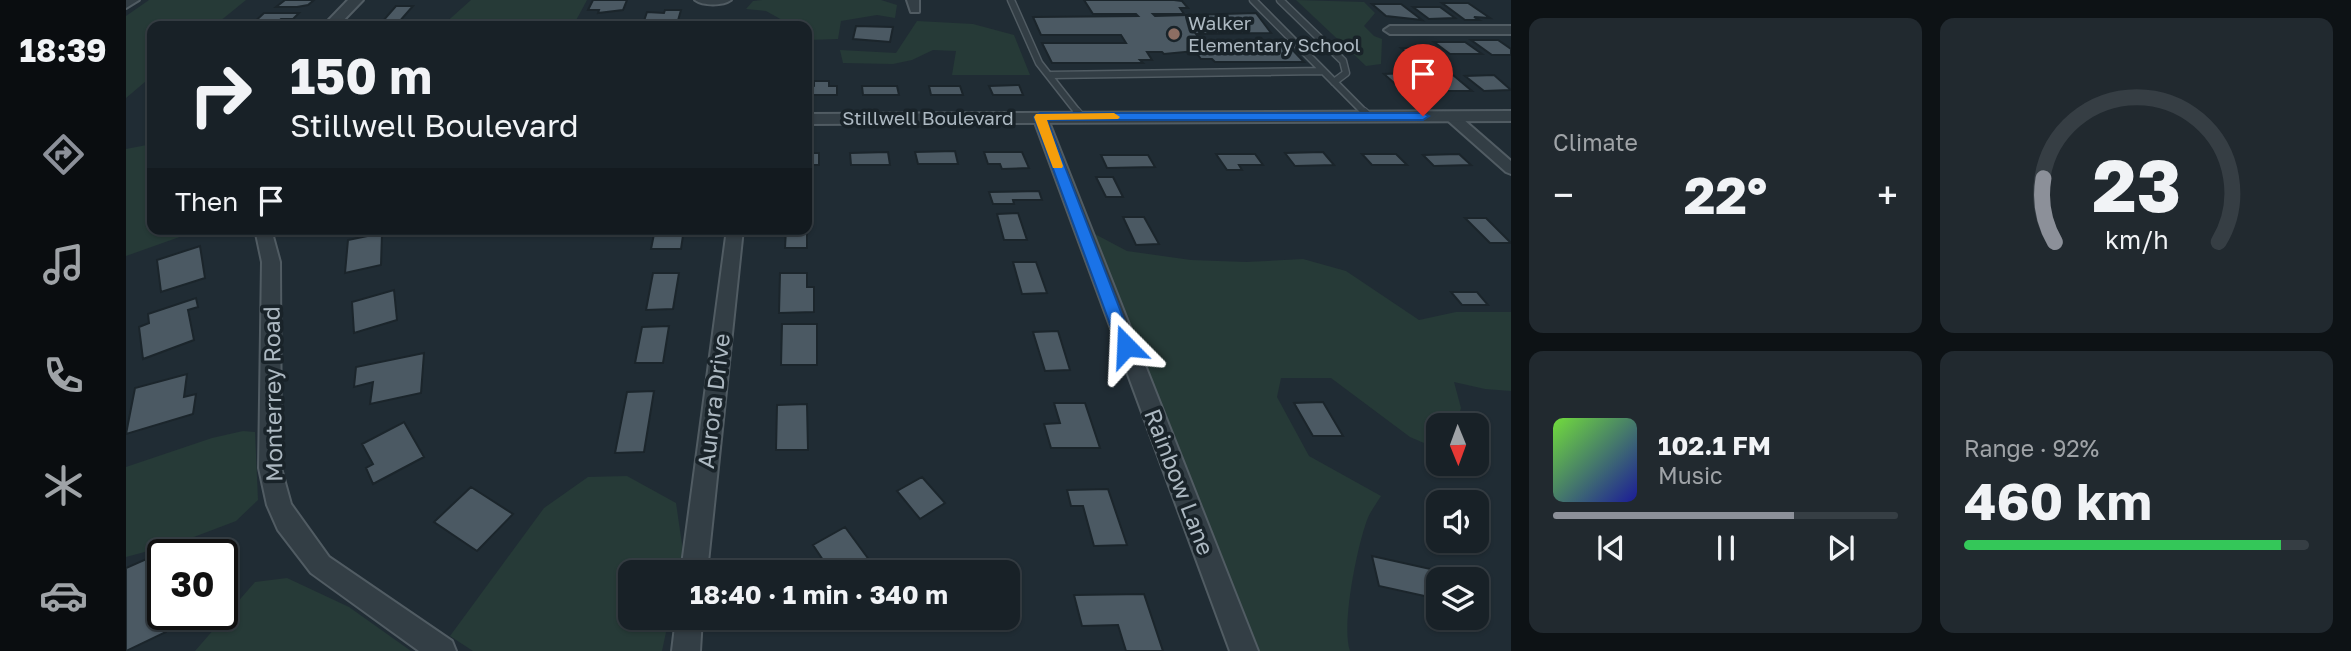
<!DOCTYPE html>
<meta charset="utf-8">
<style>
body{margin:0;font-family:"Golos Text",sans-serif;background:#21292f;color:#f1f3f6;height:100vh;display:flex;flex-direction:column;font-size:26px;white-space:nowrap}
*{box-sizing:border-box;margin:0}
p{font-size:23px;color:#9fa3a7}
.icon{flex:none;width:38px;height:38px;fill:none;stroke:currentColor;stroke-width:2;stroke-linecap:round;stroke-linejoin:round}
.map{position:relative;flex:1;overflow:hidden}
.drawer{display:flex;flex-direction:column;gap:18px;padding:18px;background:#0d1215;width:840px}
.drawer>*{flex:none}
.banner{position:absolute;left:21px;top:21px;width:665px;height:214px;border-radius:14px;box-shadow:0 2px 5px #0004,0 0 0 2px #363e44;background:#182127;color:#f1f3f6;overflow:hidden}
.needle{width:46px;rotate:179deg}
.controls{position:absolute;left:1300px;top:413px;display:grid;gap:14px}
.controls a{display:grid;place-items:center;width:63px;height:63px;border-radius:14px;background:#182127;box-shadow:0 2px 5px #0004,0 0 0 2px #363e44;font-size:35px}
.speed{position:absolute;left:21px;top:539px;display:flex;gap:14px;font-size:35px;font-weight:700;text-align:center}
.speed>*{display:grid;place-content:center;width:91px;height:91px;border-radius:50%;background:#182127;box-shadow:0 2px 5px #0004,0 0 0 2px #363e44;line-height:1}
.speed .limit{border:4px solid #111;border-radius:10px;background:#fff;color:#111}
.pin{position:absolute;display:grid;place-items:center;width:60px;height:60px;color:#fff;margin:-72px -30px;border-radius:50% 50% 50% 0;rotate:-45deg;box-shadow:0 0 7px #0007}
.pin .icon{rotate:45deg}
.me{position:absolute;width:77px;margin:-38px;rotate:339deg;stroke-linejoin:round;filter:drop-shadow(0 0 5px #0008)}
.turn{display:flex;align-items:center;gap:24px;height:147px;padding:0 28px;font-size:32px}
.turn .icon{width:91px;height:91px;stroke-width:2.5}
.turn b{display:block;font-size:49px;line-height:60px}
.then{display:flex;align-items:center;height:66px;padding:0 28px;background:#0003;gap:14px;font-size:26px}
.big{font-size:52px;font-weight:700;line-height:1.1}
.drawer .widget{flex:1;display:flex;flex-direction:column;justify-content:center;gap:10px;min-width:0;padding:0 24px;border-radius:14px;background:#21292f}
.drawer .dial{align-items:center;gap:0}
.dial svg{height:182px;overflow:visible;fill:none;stroke:#363e44;stroke-width:7;stroke-linecap:round;text-anchor:middle}
.dial text{fill:#f1f3f6;stroke:none}
.song{display:flex;align-items:center;gap:21px}
.cover{width:84px;height:84px;border-radius:10px;background:linear-gradient(135deg,hsl(100 70% 55%),hsl(240 70% 35%))}
.played{height:7px;border-radius:4px;background:linear-gradient(90deg,#8c9099 70%,#363e44 70%)}
.keys{display:flex;justify-content:space-around;direction:ltr}
.heat{display:flex;justify-content:space-between;align-items:center;font-size:38px;direction:ltr}
.charge{height:10px;border-radius:5px;background:linear-gradient(90deg,#34c759 92%,#363e44 0)}
.drawer .tiles{flex:1;display:grid;gap:18px;grid-template-columns:repeat(2,1fr)}
.trip{position:absolute;left:492px;top:560px;width:402px;height:70px;border-radius:14px;background:#182127;box-shadow:0 2px 5px #0004,0 0 0 2px #363e44;font-weight:700;line-height:70px;text-align:center}
main{display:flex;flex:1;min-height:0}
.dock{display:flex;flex-direction:column;width:126px;justify-content:space-around;align-items:center;background:#0a0d10;color:#9fa3a7}
.dock .icon{width:49px;height:49px}
.dock .active{color:#8c9099}
.dock b{font-size:32px;color:#f1f3f6}
.map>svg:first-child{display:block}
</style>
<main>
<nav class="dock">
<b>18:39</b>
<svg class="icon active" aria-label="directions" viewBox="0 0 24 24"><path d="M12 3l9 9-9 9-9-9zM9 14v-3h6M13 9l2 2-2 2"/></svg>
<svg class="icon" aria-label="music" viewBox="0 0 24 24"><path d="M9 18V5l10-2v13"/><circle cx="6" cy="18" r="3"/><circle cx="16" cy="16" r="3"/></svg>
<svg class="icon" aria-label="phone" viewBox="0 0 24 24"><path d="M5 4h4l2 5-3 2q2 4 5 5l2-3 5 2v4C11 20 4 13 5 4z"/></svg>
<svg class="icon" aria-label="climate" viewBox="0 0 24 24"><path d="M12 3v18M4 7l16 10M4 17L20 7"/></svg>
<svg class="icon" aria-label="car" viewBox="0 0 24 24"><path d="M5 17H2v-5l4-1 3-4h7l3 4 3 1v5h-3M9 17h6M6 11h13"/><circle cx="7" cy="17" r="2"/><circle cx="17" cy="17" r="2"/></svg>
</nav>
<div class="map">
<svg width="1385" height="651" viewBox="0 0 1385 651">
<rect width="100%" height="100%" fill="#202c34"/>
<path fill="#263a37" d="M23,0h97l-32,26h-62v50l-26,22v-82z
M345,0h116l-14,26h-131z
M636,0h119l16,5 -2,13 -18,-3 -36,6 -3,18 -31,1v-14h-23v-5l-18,-10 -20,-2 7,-8z
M1170,0l68,2 11,11 -11,13 10,10 8,3 -1,25 -15,2z
M791,21l56,3 41,11 16,40h-78l4,-24 -23,-1 -21,10 -19,4 -50,-1 -3,-13 56,3z
M26,144v85h50l-76,27v-107z
M965,232l36,19 64,9 55,2 57,-3 43,12 73,49 37,-8h55v79l-26,-2 -31,-7 7,26 -5,17h-18v24l-28,-12 -79,-59h-50l-4,19 32,59 72,40c-5,8 -11,16 -14,24 -10,27 -26,106 -17,131h-91z
M117,431l12,1 3,68 -22,21 -58,22 -52,14v-90l86,-29z
M501,476l49,27 7,48 -5,21h-48v46h39l-7,33h-189l-23,-15 94,-128 44,-31z
M161,578l62,29 62,44h-216l60,-69z"/>
<path fill="#4b5963" stroke="#1b252b" stroke-width="2" d="M159,0h29l-6,5 -11,2h-21z
M467,0h34l-4,10 -25,3 1,-3h-11z
M958,0h90l8,1 6,7h-8l4,6h-31l2,2 101,-3 15,20 -75,1 7,9h83l18,19h-89l-3,-3h-11l-6,-8 -31,3 -2,-2h-15l5,8h-12l3,3h-91l-10,-20h84l-5,-8h-80l-8,-18 105,-1 -2,-2h-43z
M1316,3h26l22,15 -16,-1 5,3h-14z
M1246,4h29l21,16 -36,-4z
M270,6h17l-14,16h-17z
M1287,7h27l15,11 -26,1z
M539,10h16l-4,14h-34l4,-12 17,1z
M138,13h35l-6,6h-12l-8,7h-23z
M730,26l37,1 -3,15 -37,-3z
M1345,40h27l13,9v6h-19z
M1308,42h31l17,12h-32z
M1275,48h32l14,11h-32z
M1283,73l20,18h-26l-19,-17z
M1327,75l19,16h-31l-18,-15z
M1368,75l17,15 -27,1 -19,-15z
M688,81h15v5h8v9h-30v-8l7,-1z
M893,85l4,10h-30l-4,-9z
M736,86h35l2,9h-36z
M803,86h31l3,9h-32z
M829,151l3,13h-40l-3,-12z
M762,152l2,13h-39l-1,-12z
M858,152h38l7,16 -27,1 -2,-5h-12z
M1197,152l11,13 -39,1 -10,-13z
M681,153h12v12h-12z
M1090,154h39l8,11h-24l3,5h-15z
M1236,154h34l11,11h-35z
M1333,154l12,11 -37,1 -11,-11z
M975,155h47l7,12 -48,1z
M970,177h17l10,20h-17z
M913,191l3,9h-29l1,4h-21l-4,-12z
M892,213l9,27h-23l-7,-26z
M997,217h21l15,27 -23,1z
M1339,218h21l25,25h-21z
M681,224v24h-22l1,-19h21z
M529,229h29l-3,20h-30z
M256,233l-1,32 -36,8 3,-33z
M74,246l5,32 -44,14 -4,-32z
M887,262h23l11,31 -25,1z
M527,273h26l-6,36 -27,1z
M654,273h27v14h7v25l-35,1z
M268,290l3,30 -43,13 -2,-31z
M1325,292h26l11,13h-26z
M70,298l2,9 -10,3 6,30 -51,19 -4,-32 10,-4 -1,-9z
M656,324h35v41h-36z
M543,326l-6,37h-28l7,-36z
M932,331l12,39 -25,1 -12,-39z
M298,353l-3,40 -51,11 3,-22 -19,5 2,-20z
M61,374l-3,23 12,-3 -3,20 -67,20 9,-46z
M528,391l-10,61 -29,1 12,-61z
M1197,402l20,34h-30l-19,-33z
M928,403h31l15,45h-49l-7,-24 16,-1z
M681,404l1,46h-32l1,-45z
M278,422l20,35 -51,27 -7,-16 7,-4 -11,-20z
M796,477l23,26 -25,16 -23,-28z
M345,487l42,27 -36,37 -43,-29z
M982,489l19,56 -33,1 -11,-40h-12l-4,-16z
M719,527l33,45h-47l-18,-27z
M34,553l6,79 -40,19v-83z
M1246,556l90,20 1,3h-25v20l-59,-13z
M1018,594l19,57h-37l-8,-26 -36,1 -8,-31z"/>
<g fill="none" stroke-linecap="round" stroke-linejoin="round">
<g stroke="#515c63" stroke-width="9">
<path id="service-far1" d="M885,0l28,63 40,51
M1127,0l113,114
M1154,0l63,61 3,12 -12,9
M925,75l272,-4"/>
</g>
<g stroke="#515c63" stroke-width="10">
<path id="service" d="M951,112l4,5
M1238,112l4,4"/>
</g>
<g stroke="#515c63" stroke-width="4">
<path id="minor" d="M0,0h13l-13,8z
M569,0h36c-8,6 -28,6 -36,0z
M781,0h12v12h-8z
M1385,26v8h-121l-6,-4 6,-4z
M1325,112l5,1 55,48v13l-5,-2 -60,-53v-6z
M914,113l7,4 211,534h-28l-197,-534z
M129,229h16l9,33 1,206 10,36 38,53 123,84 4,10h-37l-108,-78 -33,-43 -11,-25 -8,-37 3,-206z
M601,229h16l-36,343h-26z
M550,618h26l-2,33h-28z"/>
</g>
<g stroke="#515c63" stroke-width="4">
<path id="tertiary" d="M222,0h15l-25,26h-15z
M1385,111v10l-704,3v-10z"/>
</g>
<use href="#service-far1" stroke="#333e45" stroke-width="6"/>
<use href="#service" stroke="#333e45" stroke-width="8"/>
<use href="#minor" fill="#333e45" fill-rule="evenodd"/>
<use href="#tertiary" fill="#333e45" fill-rule="evenodd"/>
</g>
<path fill="#1a73e8" stroke="#114b97" stroke-width="2" d="M914,113h383l6,3 -6,4h-376l87,226 -8,6 -8,-6 -84,-229z"/>
<path fill="#f59e0b" d="M988,113l6,4 -2,2 -71,1 16,46 -1,2h-9l-19,-51 2,-3z"/>
<circle fill="#8d6e63" stroke="#192329" stroke-width="2.5" cx="1048" cy="34" r="7"/>
<g text-anchor="middle" stroke-width="7" stroke-linejoin="round" paint-order="stroke">
<g font-size="19" fill="#adb9c2" stroke="#192329" text-anchor="start">
<text x="1062" y="30">Walker<tspan x="1062" dy="22">Elementary School</tspan></text>
</g>
<g font-size="19" fill="#adb9c2" stroke="#192329">
<text x="802" y="125">Stillwell Boulevard</text>
</g>
<g font-size="23" fill="#adb9c2" stroke="#192329">
<text transform="translate(147 394) rotate(-91)" y="8">Monterrey Road</text>
<text transform="translate(588 401) rotate(-83)" y="8">Aurora Drive</text>
<text transform="translate(1053 482) rotate(69)" y="8">Rainbow Lane</text>
</g>
</g>
</svg>
<div class="controls">
<a><svg class="needle" viewBox="-14 -14 28 28"><path d="M0-13l5 13h-10z" fill="#e53935"/><path d="M0 13l5-13h-10z" fill="#9fa3a7"/></svg></a>
<a><svg class="icon" aria-label="sound" viewBox="0 0 24 24"><path d="M4 9h4l5-4v14l-5-4H4zM17 9q2 3 0 6"/></svg></a>
<a><svg class="icon" aria-label="layers" viewBox="0 0 24 24"><path d="M12 4l9 5-9 5-9-5zM3 14l9 5 9-5"/></svg></a>
</div>
<div class="speed"><div class="limit">30</div></div>
<div class="pin" style="left:1297px;top:116px;background:#d93025"><svg class="icon" aria-label="arrive" viewBox="0 0 24 24"><path d="M6 21V4h12l-3 4 3 4H6"/></svg></div>
<svg class="me" style="left:1000px;top:346px" viewBox="-20 -20 40 40"><path d="M0-17L14 15 0 8-14 15z" fill="#1a73e8" stroke="#fff" stroke-width="4"/></svg>
<div class="trip">18:40 · 1 min · 340 m</div>
<div class="banner">
<div class="turn"><svg class="icon" aria-label="right" viewBox="0 0 24 24"><path d="M7 20v-9h11M14 6l5 5-5 5"/></svg><div><b>150 m</b>Stillwell Boulevard</div></div>
<div class="then">Then<svg class="icon" aria-label="arrive" viewBox="0 0 24 24"><path d="M6 21V4h12l-3 4 3 4H6"/></svg></div>
</div>
</div>
<section class="drawer">
<div class="tiles">
<div class="widget"><p>Climate</p>
<div class="heat"><a>−</a><b class="big">22°</b><a>+</a></div>
</div>
<div class="widget dial"><svg viewBox="0 0 100 80">
<path d="M14 69A42 42 0 1 1 86 69"/>
<path d="M14 69A42 42 0 0 1 9 41" stroke="#8c9099"/>
<text x="50" y="56" font-size="32" font-weight="700">23</text>
<text x="50" y="72" font-size="11">km/h</text>
</svg></div>
<div class="widget">
<div class="song"><i class="cover"></i><div><b>102.1 FM</b><p>Music</p></div></div>
<div class="played"></div>
<div class="keys"><svg class="icon" aria-label="previous" viewBox="0 0 24 24"><path d="M18 5L8 12l10 7zM5 5v14"/></svg><svg class="icon" aria-label="pause" viewBox="0 0 24 24"><path d="M8 5v14M16 5v14"/></svg><svg class="icon" aria-label="next" viewBox="0 0 24 24"><path d="M6 5l10 7-10 7zM19 5v14"/></svg></div>
</div>
<div class="widget"><p>Range · 92%</p><b class="big">460 km</b><div class="charge"></div></div>
</div>
</section>
</main>
